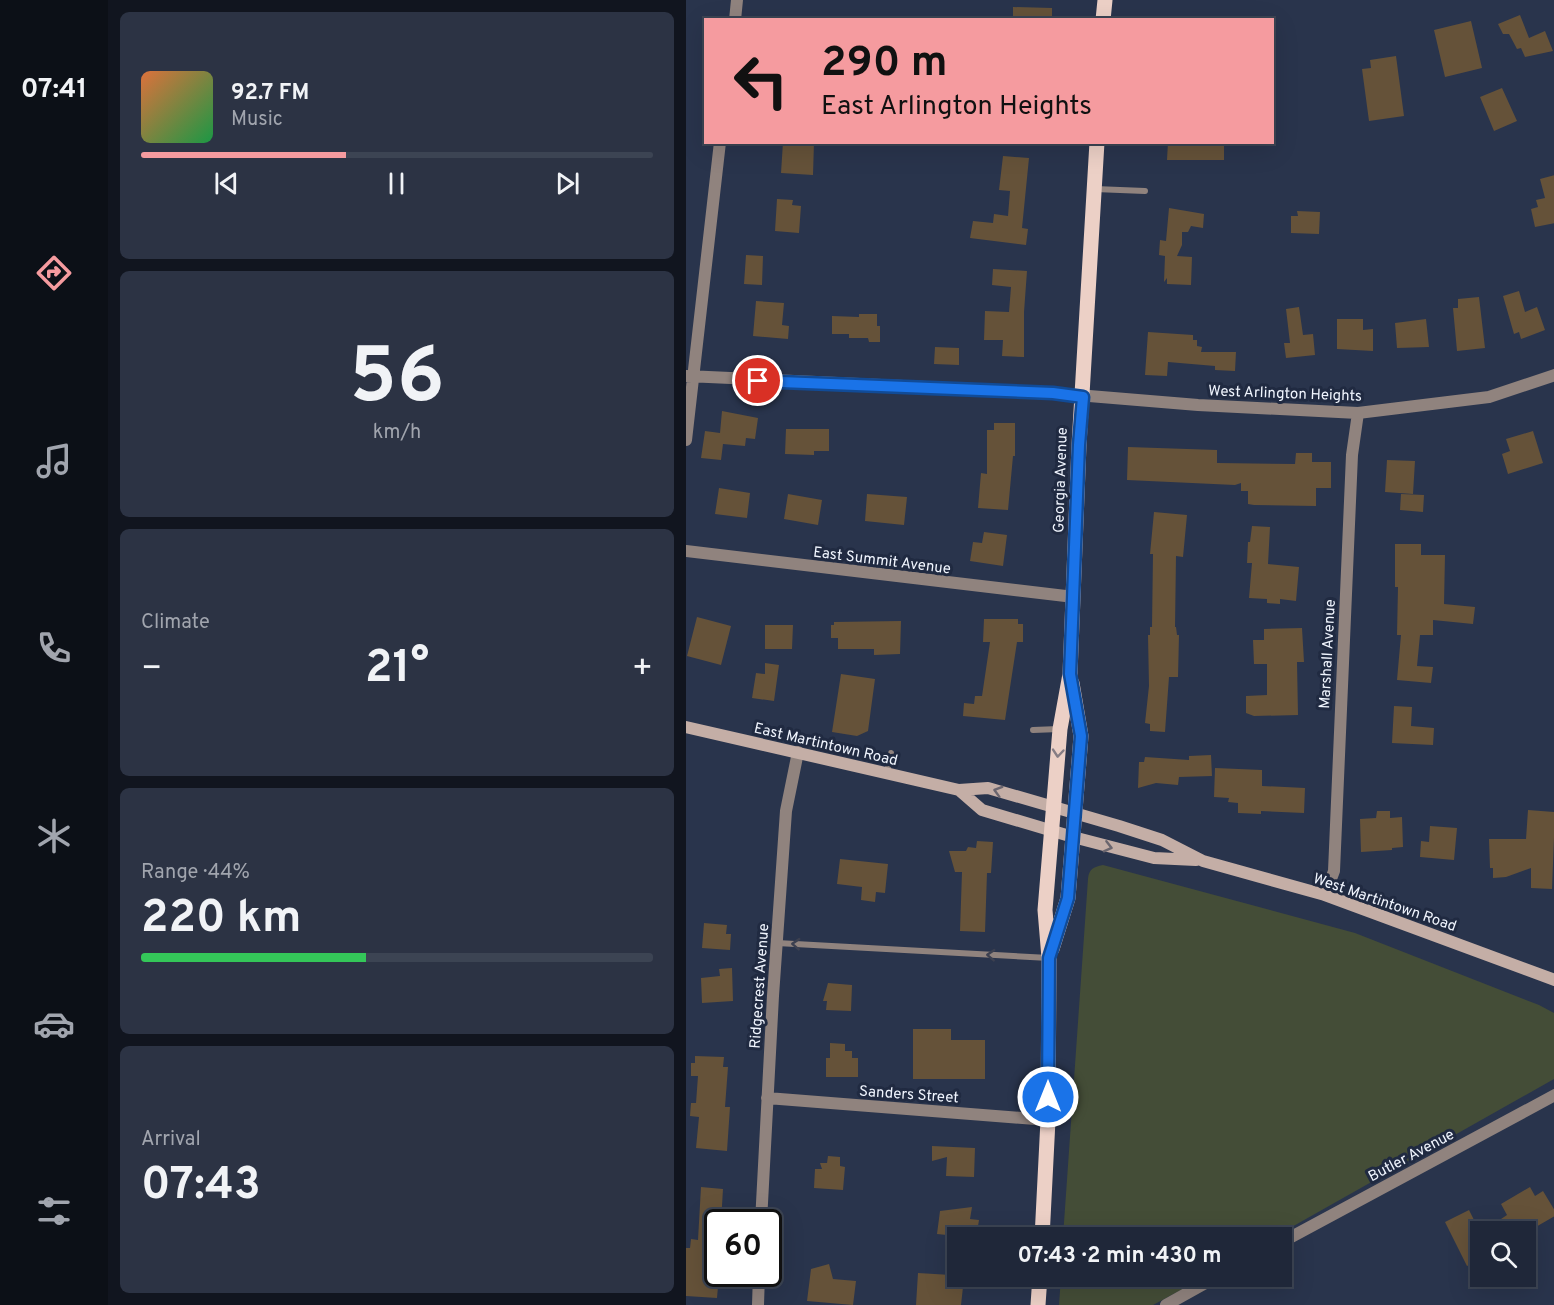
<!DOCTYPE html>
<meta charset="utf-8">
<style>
body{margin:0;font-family:Overpass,sans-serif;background:#2c3344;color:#f1f3f6;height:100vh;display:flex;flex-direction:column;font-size:22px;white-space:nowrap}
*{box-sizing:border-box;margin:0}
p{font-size:20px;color:#a1a5ae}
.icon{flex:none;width:33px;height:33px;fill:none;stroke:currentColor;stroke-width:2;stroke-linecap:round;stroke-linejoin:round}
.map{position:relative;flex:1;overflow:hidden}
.panel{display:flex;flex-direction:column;gap:12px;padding:12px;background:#11151f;width:578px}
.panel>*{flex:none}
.banner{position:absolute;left:18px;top:18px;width:570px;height:126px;border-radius:0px;box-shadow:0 6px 24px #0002,0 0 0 2px #3c4453;background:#f59b9f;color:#111;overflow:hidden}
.fabs{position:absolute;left:784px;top:1221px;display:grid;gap:12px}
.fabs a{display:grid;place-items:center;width:66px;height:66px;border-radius:0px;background:#1f2739;box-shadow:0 6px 24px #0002,0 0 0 2px #3c4453;font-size:30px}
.speed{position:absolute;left:18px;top:1209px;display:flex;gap:12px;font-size:30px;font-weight:700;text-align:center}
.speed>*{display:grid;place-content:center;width:78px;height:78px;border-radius:50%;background:#1f2739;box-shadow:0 6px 24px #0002,0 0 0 2px #3c4453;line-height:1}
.speed .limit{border:3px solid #111;border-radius:9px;background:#fff;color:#111}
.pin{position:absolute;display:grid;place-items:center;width:51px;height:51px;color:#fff;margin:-26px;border:3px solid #fff;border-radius:50%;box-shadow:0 2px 6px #0007}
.me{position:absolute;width:66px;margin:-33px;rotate:0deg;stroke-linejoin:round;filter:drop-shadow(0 0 4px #0008)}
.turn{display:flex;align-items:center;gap:21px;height:126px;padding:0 18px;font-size:27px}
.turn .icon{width:78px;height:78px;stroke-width:2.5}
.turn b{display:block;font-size:42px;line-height:51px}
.big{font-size:45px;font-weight:700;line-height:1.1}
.panel .widget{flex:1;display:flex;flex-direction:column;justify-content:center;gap:9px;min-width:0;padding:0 21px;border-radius:9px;background:#2c3344}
.panel .dial{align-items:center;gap:0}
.dial b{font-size:78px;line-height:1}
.song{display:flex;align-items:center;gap:18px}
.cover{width:72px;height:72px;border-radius:9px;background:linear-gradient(135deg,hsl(20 70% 55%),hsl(140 70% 35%))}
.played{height:6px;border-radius:3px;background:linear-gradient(90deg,#f59b9f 40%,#3c4453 40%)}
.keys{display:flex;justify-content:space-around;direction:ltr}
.heat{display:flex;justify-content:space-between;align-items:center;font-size:33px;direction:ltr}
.charge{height:9px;border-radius:4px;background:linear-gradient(90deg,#34c759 44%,#3c4453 0)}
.trip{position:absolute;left:261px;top:1227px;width:345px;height:60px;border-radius:0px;background:#1f2739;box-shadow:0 6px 24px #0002,0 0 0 2px #3c4453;font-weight:700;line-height:60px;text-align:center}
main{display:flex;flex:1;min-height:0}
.tab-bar{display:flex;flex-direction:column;width:108px;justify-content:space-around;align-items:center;background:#0c1017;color:#a1a5ae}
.tab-bar .icon{width:42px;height:42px}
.tab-bar .current{color:#f59b9f}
.tab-bar b{font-size:27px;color:#f1f3f6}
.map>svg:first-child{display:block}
</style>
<main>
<nav class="tab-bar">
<b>07:41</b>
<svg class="icon current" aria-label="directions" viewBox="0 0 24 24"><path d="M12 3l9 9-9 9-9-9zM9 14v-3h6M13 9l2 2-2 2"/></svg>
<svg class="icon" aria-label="music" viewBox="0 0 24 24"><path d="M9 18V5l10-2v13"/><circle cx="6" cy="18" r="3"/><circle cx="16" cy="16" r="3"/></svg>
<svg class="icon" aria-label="phone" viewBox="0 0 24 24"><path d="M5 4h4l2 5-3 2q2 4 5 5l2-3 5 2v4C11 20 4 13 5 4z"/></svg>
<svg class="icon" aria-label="climate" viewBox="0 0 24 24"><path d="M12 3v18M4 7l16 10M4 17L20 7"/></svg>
<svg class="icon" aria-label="car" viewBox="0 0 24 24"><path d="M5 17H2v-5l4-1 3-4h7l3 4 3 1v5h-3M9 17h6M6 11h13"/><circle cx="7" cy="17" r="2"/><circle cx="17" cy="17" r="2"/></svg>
<svg class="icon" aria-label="filters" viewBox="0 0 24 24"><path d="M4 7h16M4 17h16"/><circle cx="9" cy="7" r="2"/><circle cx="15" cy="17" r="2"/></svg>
</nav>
<section class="panel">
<div class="widget">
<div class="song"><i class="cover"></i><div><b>92.7 FM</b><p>Music</p></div></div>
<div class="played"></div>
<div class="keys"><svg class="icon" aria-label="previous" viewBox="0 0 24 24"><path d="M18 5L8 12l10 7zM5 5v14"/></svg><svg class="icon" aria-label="pause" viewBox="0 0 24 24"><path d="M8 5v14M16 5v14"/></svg><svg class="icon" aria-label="next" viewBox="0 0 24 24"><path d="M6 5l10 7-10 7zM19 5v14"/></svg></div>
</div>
<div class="widget dial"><b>56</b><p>km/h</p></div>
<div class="widget"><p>Climate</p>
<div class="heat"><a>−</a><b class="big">21°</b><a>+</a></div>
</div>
<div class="widget"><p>Range · 44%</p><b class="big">220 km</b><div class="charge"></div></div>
<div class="widget"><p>Arrival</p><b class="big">07:43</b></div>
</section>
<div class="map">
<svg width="869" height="1305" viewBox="0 0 869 1305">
<rect width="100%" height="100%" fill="#29344c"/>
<path fill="#444d37" d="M417,865l252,68 184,72 15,8v66l-280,158h-211l25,-358c1,-10 5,-12 15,-14z
M375,1277h144l-52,28h-94z"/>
<path fill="#655239" d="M327,7l39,1v12h-39z
M834,15l9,23 16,-7 8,20 -28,6 -4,-9 -4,1 -8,-15h-6l-5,-10z
M785,21l11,47 -37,9 -11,-47z
M710,56l8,60 -35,5 -7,-52 9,-1 -1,-8z
M816,88l15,33 -23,10 -14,-34z
M97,142h31l-1,33 -32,-2z
M482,142h56v18h-57z
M317,156l26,2 -7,70 6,1 -2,16 -56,-7 3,-17 20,2 1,-9 14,2 2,-25 -11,-1z
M869,175v48l-20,4 -4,-18 7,-2 -2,-7 9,-2 -5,-19z
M91,199l16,1 -1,5 9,1 -2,27 -24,-2z
M483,208l35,6 -1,14 -12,-2 -3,6h-6v13l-5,11 15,1 -1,28 -24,-1v-6l-3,4 1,-26 -6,-1 1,-15 6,1z
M611,211l23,1 -1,22 -28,-1v-17h7z
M60,255l17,1 -1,29 -18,-1z
M307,269l34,2 -3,41v45l-22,-1 1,-16h-19l1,-29 24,1 2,-25 -19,-2z
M833,291l6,21 12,-5 8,23 -24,9 -2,-7 -5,2 -11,-38z
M793,297l6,51 -28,3 -4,-43h5v-9z
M70,301l28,2 -2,22 7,1 -1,13 -35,-3z
M613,307l4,28 10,-1 2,21 -29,3 -2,-15h6l-4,-34z
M173,314h18v12h3v16h-11l-1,-4h-19v-4h-17v-18l27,1z
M651,319h26v11l10,-1v22l-36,-2z
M740,319l3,28 -32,1 -2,-25z
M462,332l45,3v5h4v6l5,1 -1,5h35l-1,19 -20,-1v-4l-47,-4 -1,14 -22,-1z
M249,347l24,1v17l-25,-1z
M36,411l36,7 -3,21 -9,-1 -1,8 -22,-2 -2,16 -20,-2 4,-27 15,2z
M308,423h21v33h-2l-5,54 -30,-2 3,-35 6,1v-44h7z
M100,429h43v22h-15v4l-29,-1z
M847,431l10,32 -35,11 -6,-20 8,-3 -4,-12z
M442,447l89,3v13l78,1 1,-11h16v9h19v26h-15v18l-62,-1 -6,-1v-13h-7v-8l-6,2 -108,-5z
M701,460l28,1 -2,33 -28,-2z
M33,488l31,5 -3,25 -32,-4z
M102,494l34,6 -4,25 -34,-6z
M181,494l40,3 -3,28 -39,-4z
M715,494l23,1 -1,17 -23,-2z
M468,512l33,3 -4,42 -7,-1 -1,71h1l1,8h2l-1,42h-9l-4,55 -15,-1v-7l-5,-1 4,-37 -1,-51h2v-8h2l1,-73h-3z
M566,526l18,1 -2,37 31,3 -3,34 -16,-2v5l-13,-1v-4l-18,-1 3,-35h-5l1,-21h2z
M298,532l23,3 -4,31 -33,-5 3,-19 9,1z
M709,544h26v11h24l-1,49 31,3 -2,17 -40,-4v15h-13l-3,31 16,1 -2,16 -34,-3 4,-45h-4l1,-48h-3z
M11,617l34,9 -10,39 -34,-9z
M298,619h34v5h5v18h-6l-12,78 -42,-4 1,-13 10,1 1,-8h7l8,-54h-7z
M215,621l-1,33 -26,1v-6h-36v-11h-7v-13h3v-3z
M79,625h28l-1,24h-27z
M616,628l2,34h-7l1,53 -44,1 -8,-3v-17l21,-1v-31h-13l-1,-24h11v-11z
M79,663l14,2 -5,36 -22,-3 4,-25 9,1z
M155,674l34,5 -7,52 -11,5 -25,-4z
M708,706l18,1 -1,19 23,2 -1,17 -41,-2z
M525,755l1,21 -33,1 -1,8 -22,-2 -18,5 1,-26h5l1,-5 44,3v-4z
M529,768l47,2v16l43,2 -1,25 -43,-2v3l-23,-1v-10l-10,-1 1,-4 -15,-1z
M842,810l27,2 -3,77 -21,-1v-20l-25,9 -13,1v-10h-3l-1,-29h37z
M691,811h13v7l12,-1 1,30 -11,1v2l-31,2 -1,-33 16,-1z
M744,826l27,2 -3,32 -34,-3 1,-16 8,1z
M291,841l16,1 -2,31h-4l-2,59 -25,-1 2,-59h-7l-6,-21h17l2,-4 8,1z
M154,859l48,5 -3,29 -9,-1 -1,10 -14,-2 1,-13 -25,-3z
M18,923l23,2 -1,9h5l-1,16 -28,-2z
M46,968l1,33 -31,2 -1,-25 19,-2 -1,-7z
M142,983l24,2 -1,26 -25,-1 1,-9h-4z
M227,1029h38v11h34v39h-72z
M144,1043l15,1v7h7v7h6v19h-32v-19h4z
M9,1056l29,1 -1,10h5l-3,40h5l-3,44 -31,-3 3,-31 -9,-1 1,-13h5l2,-27h-7v-13h4z
M246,1146l43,2 -1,29 -28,-1 1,-19 -15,4z
M142,1156l12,1v9l5,1 -2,23 -29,-2 1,-19h7l-2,-6h7z
M15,1187l22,2 -2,33h-3l1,53 -2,23 -31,-2v-48h4l1,-9 7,1z
M844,1187l5,9 8,-5 12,20v5l-28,16h-23l-6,-11 9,-6 -6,-11z
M286,1207l-2,12 9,1 -3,18 -39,-4 3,-23z
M783,1210l12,24v25l-14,7 -22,-44z
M143,1264l4,15 23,2 -3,24 -46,-4 4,-32z
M232,1273l33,2v12h12l-2,18h-45z"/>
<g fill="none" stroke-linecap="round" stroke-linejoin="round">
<path stroke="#90837e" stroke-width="6" d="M409,189l50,2
M347,730l26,-1
M201,773l4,-20
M91,943l272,15"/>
<path stroke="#90837e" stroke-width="12" d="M49,20l2,-20
M0,376l367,17 145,12 160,8 131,-16 66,-22
M0,440l34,-298
M0,551l388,46
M639,895l9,-24 18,-416 6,-42
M81,1098l281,22
M75,1222l12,-226 13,-185 12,-59
M596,1242l273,-147
M72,1305l1,-31
M480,1305l52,-29"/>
<path stroke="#c4aea6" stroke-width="12" d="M0,727l273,63 29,-2 131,38 43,14 41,21 122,34 230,85
M273,790l23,20 91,27 81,21 42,2"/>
<path stroke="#ecd0c6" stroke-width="15" d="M417,20l2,-20
M366,949l16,-51 13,-162 -9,-53
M356,1238l6,-118 1,-162 -4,-48 15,-181 10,-55 9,-229 18,-303
M352,1305l2,-29"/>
</g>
<defs><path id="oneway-chevron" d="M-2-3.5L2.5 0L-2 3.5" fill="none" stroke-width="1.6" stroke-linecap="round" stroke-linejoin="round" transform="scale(1.5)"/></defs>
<use stroke="#867d84" href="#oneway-chevron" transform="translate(372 753) rotate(95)"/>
<g stroke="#6a656e">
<use href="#oneway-chevron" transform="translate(312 791) rotate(-164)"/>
<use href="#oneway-chevron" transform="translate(422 847) rotate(14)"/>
</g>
<g stroke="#3c4050">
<use href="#oneway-chevron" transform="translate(110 944) rotate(-177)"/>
<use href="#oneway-chevron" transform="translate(305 955) rotate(-177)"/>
</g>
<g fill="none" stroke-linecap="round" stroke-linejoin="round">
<g stroke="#114b97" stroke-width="15">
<path id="route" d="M72,381l295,12 30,4 -4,48 -9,229 11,62 -13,162 -19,60 -1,139"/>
</g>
<use href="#route" stroke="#1a73e8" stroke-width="10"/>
</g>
<g text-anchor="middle" stroke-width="6" stroke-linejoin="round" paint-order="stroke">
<g font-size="15" fill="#f0f5fe" stroke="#202a41">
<text transform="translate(599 393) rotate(2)" y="5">West Arlington Heights</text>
<text transform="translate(374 480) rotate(-88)" y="5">Georgia Avenue</text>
<text transform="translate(196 560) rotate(7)" y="5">East Summit Avenue</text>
<text transform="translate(641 654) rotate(-87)" y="5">Marshall Avenue</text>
<text transform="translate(140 744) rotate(13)" y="5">East Martintown Road</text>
<text transform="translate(699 902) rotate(19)" y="5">West Martintown Road</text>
<text transform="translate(73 986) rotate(-86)" y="5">Ridgecrest Avenue</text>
<text transform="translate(223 1094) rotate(4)" y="5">Sanders Street</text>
<text transform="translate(725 1155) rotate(-28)" y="5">Butler Avenue</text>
</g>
</g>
</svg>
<div class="fabs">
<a><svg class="icon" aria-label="search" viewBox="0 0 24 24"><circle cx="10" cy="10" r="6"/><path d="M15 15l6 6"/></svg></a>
</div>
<div class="speed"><div class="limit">60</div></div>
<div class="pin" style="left:72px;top:381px;background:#d93025"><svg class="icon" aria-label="arrive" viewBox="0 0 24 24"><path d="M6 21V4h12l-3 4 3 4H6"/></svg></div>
<svg class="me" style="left:362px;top:1097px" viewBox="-20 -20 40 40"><circle r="17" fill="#1a73e8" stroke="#fff" stroke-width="3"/><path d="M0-11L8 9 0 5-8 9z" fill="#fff"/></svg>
<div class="trip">07:43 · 2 min · 430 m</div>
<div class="banner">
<div class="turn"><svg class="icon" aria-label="left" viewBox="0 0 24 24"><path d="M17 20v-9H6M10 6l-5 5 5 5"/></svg><div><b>290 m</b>East Arlington Heights</div></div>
</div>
</div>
</main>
